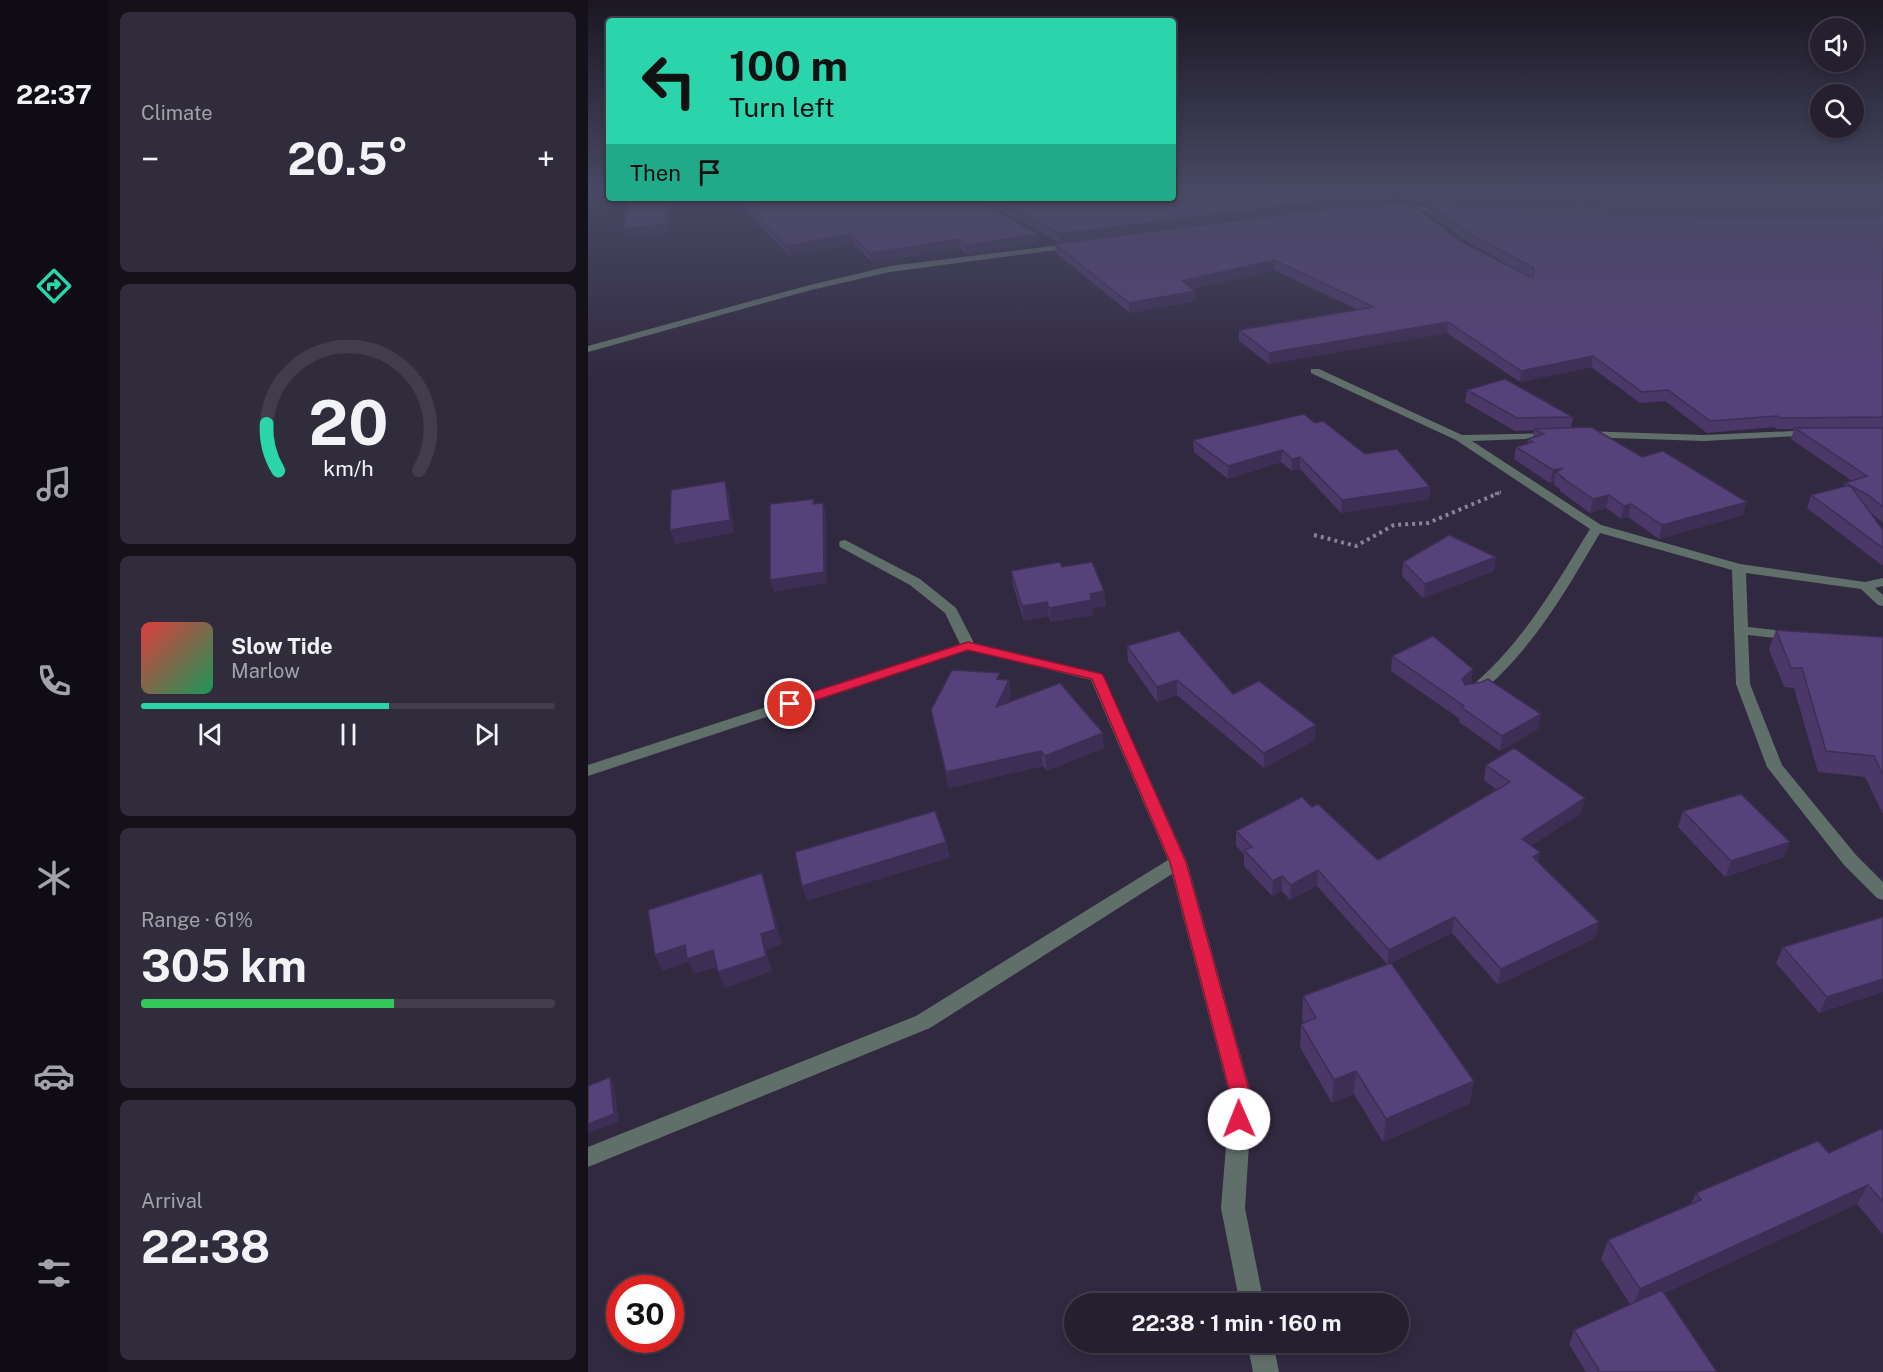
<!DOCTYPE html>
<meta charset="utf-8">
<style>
body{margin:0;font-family:"Public Sans",sans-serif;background:#312c3c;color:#f1f3f6;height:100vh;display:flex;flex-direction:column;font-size:22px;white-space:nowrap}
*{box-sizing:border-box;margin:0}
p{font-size:20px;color:#a3a2ab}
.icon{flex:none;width:33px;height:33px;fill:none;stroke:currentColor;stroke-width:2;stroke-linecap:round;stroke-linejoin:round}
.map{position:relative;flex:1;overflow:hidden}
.details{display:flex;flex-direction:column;gap:12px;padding:12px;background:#14111a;width:480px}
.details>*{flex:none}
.hud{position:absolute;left:18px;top:18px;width:570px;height:183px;border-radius:6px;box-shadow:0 3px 9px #0003,0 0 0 2px #423d4c;background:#2ad5ac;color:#111;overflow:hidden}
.controls{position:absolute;left:1222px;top:18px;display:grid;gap:12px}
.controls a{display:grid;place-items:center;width:54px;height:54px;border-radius:50%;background:#251f30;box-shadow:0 3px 9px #0003,0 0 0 2px #423d4c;font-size:30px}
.speed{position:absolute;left:18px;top:1275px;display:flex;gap:12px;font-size:30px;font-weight:700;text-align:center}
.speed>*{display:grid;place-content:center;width:78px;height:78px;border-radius:50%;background:#251f30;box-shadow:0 3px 9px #0003,0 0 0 2px #423d4c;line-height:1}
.speed .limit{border:9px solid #d22;background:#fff;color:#111}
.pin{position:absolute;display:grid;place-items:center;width:51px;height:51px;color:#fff;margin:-26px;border:3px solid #fff;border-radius:50%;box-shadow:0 2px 6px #0007}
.me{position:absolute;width:66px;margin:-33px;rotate:359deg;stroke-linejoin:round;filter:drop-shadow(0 0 4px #0008)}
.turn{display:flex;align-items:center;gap:21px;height:126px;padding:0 24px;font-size:27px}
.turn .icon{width:78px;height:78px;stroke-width:2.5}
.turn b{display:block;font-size:42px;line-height:51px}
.then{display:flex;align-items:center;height:57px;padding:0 24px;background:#0003;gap:12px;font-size:22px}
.big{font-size:45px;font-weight:700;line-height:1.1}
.details .card{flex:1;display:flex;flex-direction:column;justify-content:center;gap:9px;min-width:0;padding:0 21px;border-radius:9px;background:#312c3c}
.details .dial{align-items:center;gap:0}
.dial svg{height:156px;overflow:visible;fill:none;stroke:#423d4c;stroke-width:7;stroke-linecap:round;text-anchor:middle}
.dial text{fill:#f1f3f6;stroke:none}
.song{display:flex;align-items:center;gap:18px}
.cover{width:72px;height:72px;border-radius:9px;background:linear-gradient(135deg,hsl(0 70% 55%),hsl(150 70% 35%))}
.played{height:6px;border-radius:3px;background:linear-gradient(90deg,#2ad5ac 60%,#423d4c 60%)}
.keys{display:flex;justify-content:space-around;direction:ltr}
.heat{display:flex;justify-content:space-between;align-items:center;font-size:33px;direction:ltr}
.charge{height:9px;border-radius:4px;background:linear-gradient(90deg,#34c759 61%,#423d4c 0)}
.trip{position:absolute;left:476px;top:1293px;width:345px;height:60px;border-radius:30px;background:#251f30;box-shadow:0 3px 9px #0003,0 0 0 2px #423d4c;font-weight:700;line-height:60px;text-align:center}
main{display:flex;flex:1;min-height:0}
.menu{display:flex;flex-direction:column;width:108px;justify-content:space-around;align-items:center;background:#0f0c13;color:#a3a2ab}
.menu .icon{width:42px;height:42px}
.menu .on{color:#2ad5ac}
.menu b{font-size:27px;color:#f1f3f6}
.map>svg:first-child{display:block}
</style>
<main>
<nav class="menu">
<b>22:37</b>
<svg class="icon on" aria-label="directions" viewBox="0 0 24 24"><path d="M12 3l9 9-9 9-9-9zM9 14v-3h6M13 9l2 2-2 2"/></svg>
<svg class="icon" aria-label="music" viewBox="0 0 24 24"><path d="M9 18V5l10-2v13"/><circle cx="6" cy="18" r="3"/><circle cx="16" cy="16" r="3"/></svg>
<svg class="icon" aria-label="phone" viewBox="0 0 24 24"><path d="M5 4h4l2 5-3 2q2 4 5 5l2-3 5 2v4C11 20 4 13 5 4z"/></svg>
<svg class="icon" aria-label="climate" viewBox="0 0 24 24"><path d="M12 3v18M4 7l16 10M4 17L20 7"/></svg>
<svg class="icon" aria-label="car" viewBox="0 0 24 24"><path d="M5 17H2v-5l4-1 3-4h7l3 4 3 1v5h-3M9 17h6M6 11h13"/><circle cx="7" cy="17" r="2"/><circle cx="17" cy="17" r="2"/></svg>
<svg class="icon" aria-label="filters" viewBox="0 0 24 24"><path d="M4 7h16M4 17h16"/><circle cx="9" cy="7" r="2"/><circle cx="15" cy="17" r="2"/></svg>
</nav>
<section class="details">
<div class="card"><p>Climate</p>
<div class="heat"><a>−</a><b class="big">20.5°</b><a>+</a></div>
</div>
<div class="card dial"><svg viewBox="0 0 100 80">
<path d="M14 69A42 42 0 1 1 86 69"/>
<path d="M14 69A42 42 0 0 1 8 45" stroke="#2ad5ac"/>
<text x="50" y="56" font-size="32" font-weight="700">20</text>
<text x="50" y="72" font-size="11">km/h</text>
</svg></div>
<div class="card">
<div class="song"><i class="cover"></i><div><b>Slow Tide</b><p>Marlow</p></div></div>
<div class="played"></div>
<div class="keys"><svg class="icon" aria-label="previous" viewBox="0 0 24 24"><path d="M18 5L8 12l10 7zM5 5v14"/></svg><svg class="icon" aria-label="pause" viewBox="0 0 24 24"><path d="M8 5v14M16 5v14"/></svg><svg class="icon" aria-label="next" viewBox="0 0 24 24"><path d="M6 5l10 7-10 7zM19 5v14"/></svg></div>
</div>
<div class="card"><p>Range · 61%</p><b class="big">305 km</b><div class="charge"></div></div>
<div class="card"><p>Arrival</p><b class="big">22:38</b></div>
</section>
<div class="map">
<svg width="1295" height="1372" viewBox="0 0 1295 1372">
<rect width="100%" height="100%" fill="#312940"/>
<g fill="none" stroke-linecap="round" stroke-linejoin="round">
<path stroke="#8a8497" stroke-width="3" stroke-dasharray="2 3" stroke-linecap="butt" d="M907,494l6,-2"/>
<path stroke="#8a8497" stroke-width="4" stroke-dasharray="3 4" stroke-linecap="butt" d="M726,535l42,11 38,-21 34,-2 71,-30"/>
<path fill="#616f6a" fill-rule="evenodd" d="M806,206l54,1 4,2 -4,2 -51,-1z
M488,243l4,2 -1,2 -189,25 -79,18 -223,62v-6l218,-60 84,-20z
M723,369h8l143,66 95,-2 2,2 -6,3 -81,3 129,84 139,39 125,18 18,-4v8l-8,2 8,7v11l-5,-1 -17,-16 -115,-16 2,54 46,5 7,4 -7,4 -46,-5 2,49 32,81 74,90 27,27v18l-6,-2 -33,-33 -77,-98 -31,-83 -4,-114 -132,-37c-35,59 -68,118 -122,162h-10l-3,-3 3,-3c54,-44 86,-102 122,-160l-134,-89 -145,-67z
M1226,430l4,1v4l-114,6 -121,-4 -6,-3 6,-3 121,4z
M257,540l75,39 36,29 18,35 128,31 2,3 83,185 65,235 -7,111 19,96h-24l-19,-96 9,-111 -58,-223 -242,154 -342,139v-20l328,-131 252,-156 -77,-180 -122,-30 -381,126v-11l372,-121 -15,-31 -35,-28 -70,-38 -1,-3 1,-3z
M659,1342h26l6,30h-26z"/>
</g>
<path fill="#4b3869" d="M798,189h387l-8,8 4,2 114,-10v334l-14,-12 14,19v36l-76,-58 4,-13 33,-8 1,-4 7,-2 -61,-42 3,-10h-17l-3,-2 -67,6 -42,-32 -25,2 -49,-36 -71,15 -73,-49 -178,31 -30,-23v-11l119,-20 -84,-40 -82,19 3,2 1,10 -66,12 -74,-60 -1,-9 4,-1 -81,-45h195l222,-3v8l67,39 69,35 -62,-34 -42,-30 1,-9 117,6 -131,-7z
M195,198h191l65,45 -72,11 -7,-6 -88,14 -19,-18 -64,11 -40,-39 -2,-8 38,-6z
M879,390l106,27 -2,11 71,29 101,58 -84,24 -31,-22 -7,2 -15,-11 -16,5 -30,-22v-2l-6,-4v-3l-4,1 -36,-24 2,-12 11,-3 1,-5 5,-2 1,-7 -19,1 -50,-29z
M727,423l50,31 65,33 -1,12 -88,14 -41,-44 -8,2 -11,-9 -53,17 -34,-27 -1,-12z
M908,557l-2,14 -71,27 -21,-22 1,-14z
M474,567l42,24 2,15 -13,2v7l-42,7 -2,-6 -25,5 -11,-36 -2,-14z
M1188,630l107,7v177l-18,-37 -47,-5 -24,-84 -10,-1 -15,-38z
M539,646l106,48 82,46 -51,28 -87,-73 -20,7 -29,-41z
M804,656l79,28 11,-2 59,32 -3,15 -38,22 -41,-29 1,-3 -69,-48z
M413,680h8l2,15 -4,7 97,46 -57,23 -4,-5 -94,22 -18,-78z
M898,765l99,33 -4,15 -50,33 7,16 61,60 -4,16 -97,47 -46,-52 -61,30 83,118 -5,23 -86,38 -29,-48 -22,9 -32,-56 1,-23 3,-1 -2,-4 1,-23 84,-32 -70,-78 -27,14 -8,-9 -10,5 -28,-30v-12l-8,-8v-15l76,-24 66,53 119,-70 -13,-10z
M1095,811l101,46 -59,20 -47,-50z
M1295,917v75l-64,21 -43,-50 7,-16z
M1295,1128v107l-26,-31 -193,89 53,79h-131l-17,-28 5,-14 56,-26 -29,-45 7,-19 83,-36 5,-11 133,-40z"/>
<path fill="#3d2e55" d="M1178,189h7l-15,14 2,-9z
M807,195v8l-336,40v-9l264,-33z
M81,198h4v4l-7,32 -40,4 -3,-9z
M263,234l2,10 -64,11 -2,-9z
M450,234l1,9 -72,11 -1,-9z
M371,239l1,9 -88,14 -2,-9z
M686,260v10l-91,21 -1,-10z
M607,291l1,10 -66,12 -1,-10z
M860,322l-1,11 -178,31v-11z
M1005,356l-2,11 -71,15 1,-11z
M694,450l-1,12 -53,17v-13z
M712,457v12l-8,2v-12z
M975,468l-7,4 -2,10 -4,1 3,-13z
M137,481l4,13 5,39 -59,11 -5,-14z
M842,487l-1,12 -88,14 1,-13z
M1021,495l-3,13 -16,5 3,-14z
M1159,502l-4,13 -84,24 3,-14z
M235,503l3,11 1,69 -53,9 -4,-12z
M1043,504l-3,13 -7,2 3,-13z
M908,557l-2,14 -71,27 2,-14z
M516,591l2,15 -13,2v7l-42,7 -2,-14 41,-14z
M459,602l2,14 -25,5 -2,-15z
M885,669l-2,15 -12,9 3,-14z
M421,680l2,15 -13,27 -2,-15z
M589,680v15l-20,7v-15z
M953,714l-3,15 -38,22 2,-15z
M728,725l-1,15 -51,28v-15z
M515,733l1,15 -57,23 -2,-15z
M453,751l2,15 -94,22 -3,-16z
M997,798l-4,15 -62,41 3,-15z
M358,842l4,16 -143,43 -5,-15z
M1202,842l-6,15 -59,20 6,-16z
M952,852l-3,16 -4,-11z
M730,870l-1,16 -27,14 1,-15z
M174,873l5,16 15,55 -16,6 6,21 -47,17 -7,-16 43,-38z
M694,876v15l-10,5 1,-15z
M866,917l-2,16 -65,32 2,-15z
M1011,922l-4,16 -97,47 3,-16z
M97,945l28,5 7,16 -26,8 -6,-12 -26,9 -7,-16z
M1295,979v13l-64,21 8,-16z
M768,1071l-2,23 -22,9 2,-23z
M22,1077l4,8 5,37 -31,11v-9z
M886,1081l-5,23 -86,38 3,-23z
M1280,1185l-11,19 -225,103 8,-18z"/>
<path fill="#57417a" stroke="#3d2e55" stroke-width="1.5" d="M585,189h211l11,6 -72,6 -264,33 -67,-36h181z
M816,189h362l-6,5 9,5 16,-10h98v21l-203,-2 -266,-14z
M42,198h39l-5,26 -41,5z
M196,198h190l64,36 -72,11 -7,-6 -89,14 -19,-19 -64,12 -40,-38 39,-6z
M822,203l52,39 68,35 4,-1v-8l-64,-34 -42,-30 252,12 203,2v199l-103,1 -3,-2 -67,5 -42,-31 -26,2 -49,-36 -72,15 -73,-49 -179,31 -30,-23 135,-23 -100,-47 -92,21 13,10 -66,12 -74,-59 269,-35z
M917,379l68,38 -56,1 -50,-28z
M716,414l11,9 8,-2 42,33 32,-5 33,38 -88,13 -42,-43 -8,2 -10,-9 -54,16 -35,-26z
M1003,427l51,30 21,-6 84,51 -85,23 -31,-21 -7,2 -15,-11 -16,4 -31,-21h2l-8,-6 7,-4 -10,2 -37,-23 17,-5 -5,-3 16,-5 -10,-5z
M1207,428h88v79l-15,-12 -23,-12 22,-7z
M137,481l5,39 -60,10 1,-40z
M1262,485l33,45v18l-72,-53z
M226,499l-1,5 10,-1 1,69 -54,8v-76z
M861,535l47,22 -71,27 -22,-22z
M472,562l2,5 30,-5 12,29 -14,3 2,6 -43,8 -2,-6 -25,4 -11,-35z
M1188,630l107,7v138l-9,-19 -48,-5 -24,-83h-11z
M591,631l54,63 26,-13 57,44 -52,28 -87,-73 -20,7 -30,-41z
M845,636l40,33 -11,10 3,6 17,-3 6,-3 53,35 -39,22 -41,-29 3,-1 -72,-50z
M364,670l48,3 -3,6 12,1 -13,27 64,-24 43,50 -58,23 -4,-5 -95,21 -15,-62z
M926,748l71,50 -63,41 18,13 -7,5 66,65 -98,47 -47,-52 -65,33 -71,-80 -27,15 -9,-9 -9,5 -29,-31 8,-3 -16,-16 66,-34 10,10 6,-3 60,56 132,-78 -24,-17z
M1153,794l49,48 -59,19 -48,-50z
M347,811l11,31 -144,44 -7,-34z
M174,873l14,56 -15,5 5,22 -48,16 -5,-22 -26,9 -2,-14 -30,10 -7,-45z
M1295,917v62l-56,18 -44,-50z
M803,963l83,118 -88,38 -30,-48 -22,9 -33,-56 15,-6 -13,-22z
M22,1077l4,37 -26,10v-38z
M1295,1128v74l-15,-17 -228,104 -32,-49 93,-40 -5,-7 122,-52 11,12z
M1074,1290l55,82h-117l-26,-42z"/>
<linearGradient id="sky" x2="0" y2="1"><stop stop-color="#1b1723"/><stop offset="0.5" stop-color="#484964"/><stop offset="1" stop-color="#484964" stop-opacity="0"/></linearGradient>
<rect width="1295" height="381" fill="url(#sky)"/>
<path fill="#e11d48" stroke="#92132f" stroke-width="1.5" d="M380,642l134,32 2,3 82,185 65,235 -2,22 -3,7 -7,2 -7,-2 -2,-7 1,-22 -61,-235 -78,-183 -124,-29 -173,57 -5,1 -7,-4 2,-3z"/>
</svg>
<div class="controls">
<a><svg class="icon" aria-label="sound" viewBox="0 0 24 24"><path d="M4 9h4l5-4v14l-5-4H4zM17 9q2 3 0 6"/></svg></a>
<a><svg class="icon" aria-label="search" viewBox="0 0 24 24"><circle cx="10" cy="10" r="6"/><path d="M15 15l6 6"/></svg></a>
</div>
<div class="speed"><div class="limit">30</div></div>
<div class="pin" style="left:202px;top:704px;background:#d93025"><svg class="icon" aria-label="arrive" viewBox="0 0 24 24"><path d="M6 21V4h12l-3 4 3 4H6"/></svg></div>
<svg class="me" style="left:651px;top:1119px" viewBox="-20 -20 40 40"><circle r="19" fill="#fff"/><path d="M0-13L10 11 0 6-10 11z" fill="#e11d48"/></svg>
<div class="trip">22:38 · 1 min · 160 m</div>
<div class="hud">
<div class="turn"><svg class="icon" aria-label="left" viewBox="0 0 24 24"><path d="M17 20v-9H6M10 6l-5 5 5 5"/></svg><div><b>100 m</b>Turn left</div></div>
<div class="then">Then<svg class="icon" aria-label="arrive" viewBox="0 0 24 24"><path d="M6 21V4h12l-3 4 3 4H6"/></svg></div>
</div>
</div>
</main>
